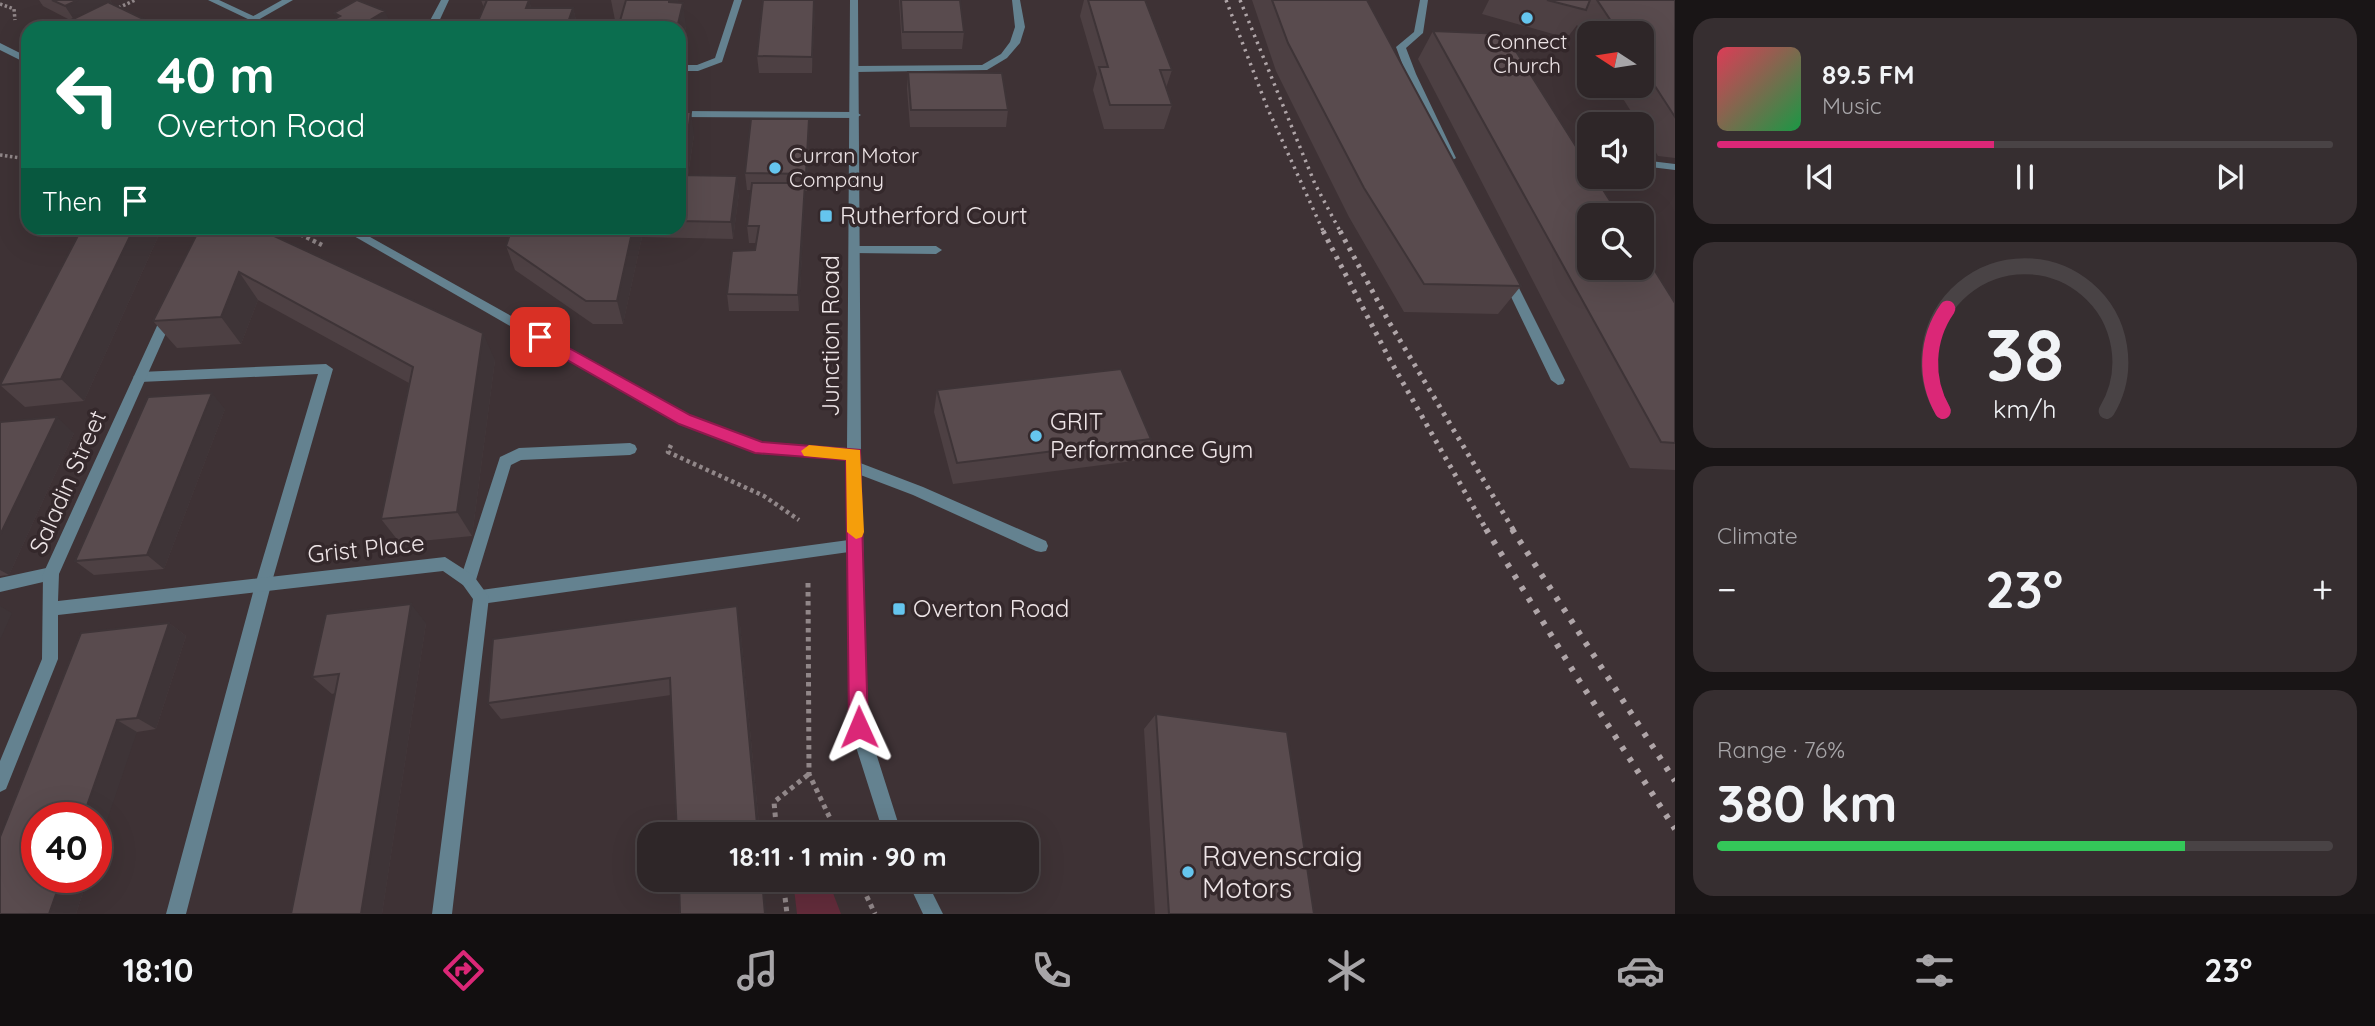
<!DOCTYPE html>
<meta charset="utf-8">
<style>
body{margin:0;font-family:Quicksand,sans-serif;background:#362e30;color:#f1f3f6;height:100vh;display:flex;flex-direction:column;font-size:26px;white-space:nowrap}
*{box-sizing:border-box;margin:0}
p{font-size:23px;color:#a7a5a8}
.icon{flex:none;width:38px;height:38px;fill:none;stroke:currentColor;stroke-width:2;stroke-linecap:round;stroke-linejoin:round}
.map{position:relative;flex:1;overflow:hidden}
.sheet{display:flex;flex-direction:column;gap:18px;padding:18px;background:#191516;width:700px}
.sheet>*{flex:none}
.top-card{position:absolute;left:21px;top:21px;width:665px;height:214px;border-radius:21px;box-shadow:0 7px 28px #0002,0 0 0 2px #494345;background:#0b6e4f;color:#fff;overflow:hidden}
.needle{width:46px;rotate:282deg}
.fabs{position:absolute;left:1577px;top:21px;display:grid;gap:14px}
.fabs a{display:grid;place-items:center;width:77px;height:77px;border-radius:14px;background:#2e2628;box-shadow:0 7px 28px #0002,0 0 0 2px #494345;font-size:35px}
.speed{position:absolute;left:21px;top:802px;display:flex;gap:14px;font-size:35px;font-weight:700;text-align:center}
.speed>*{display:grid;place-content:center;width:91px;height:91px;border-radius:50%;background:#2e2628;box-shadow:0 7px 28px #0002,0 0 0 2px #494345;line-height:1}
.speed .limit{border:10px solid #d22;background:#fff;color:#111}
.pin{position:absolute;display:grid;place-items:center;width:60px;height:60px;color:#fff;margin:-30px;border-radius:14px;box-shadow:0 4px 10px #0006}
.me{position:absolute;width:77px;margin:-38px;rotate:359deg;stroke-linejoin:round;filter:drop-shadow(0 0 5px #0008)}
.turn{display:flex;align-items:center;gap:24px;height:147px;padding:0 21px;font-size:32px}
.turn .icon{width:91px;height:91px;stroke-width:2.5}
.turn b{display:block;font-size:49px;line-height:60px}
.then{display:flex;align-items:center;height:66px;padding:0 21px;background:#0003;gap:14px;font-size:26px}
.big{font-size:52px;font-weight:700;line-height:1.1}
.sheet .tile{flex:1;display:flex;flex-direction:column;justify-content:center;gap:10px;min-width:0;padding:0 24px;border-radius:21px;background:#362e30}
.sheet .dial{align-items:center;gap:0}
.dial svg{height:182px;overflow:visible;fill:none;stroke:#494345;stroke-width:7;stroke-linecap:round;text-anchor:middle}
.dial text{fill:#f1f3f6;stroke:none}
.song{display:flex;align-items:center;gap:21px}
.cover{width:84px;height:84px;border-radius:10px;background:linear-gradient(135deg,hsl(350 70% 55%),hsl(140 70% 35%))}
.played{height:7px;border-radius:4px;background:linear-gradient(90deg,#db2777 45%,#494345 45%)}
.keys{display:flex;justify-content:space-around;direction:ltr}
.heat{display:flex;justify-content:space-between;align-items:center;font-size:38px;direction:ltr}
.charge{height:10px;border-radius:5px;background:linear-gradient(90deg,#34c759 76%,#494345 0)}
.trip{position:absolute;left:637px;top:822px;width:402px;height:70px;border-radius:21px;background:#2e2628;box-shadow:0 7px 28px #0002,0 0 0 2px #494345;font-weight:700;line-height:70px;text-align:center}
.tab-bar{display:flex;height:112px;justify-content:space-around;align-items:center;background:#120f10;color:#a7a5a8}
.tab-bar .icon{width:49px;height:49px}
.tab-bar .current{color:#db2777}
.tab-bar b{font-size:32px;color:#f1f3f6}
main{display:flex;flex:1;min-height:0}
.map>svg:first-child{display:block}
</style>
<main>
<div class="map">
<svg width="1675" height="914" viewBox="0 0 1675 914">
<rect width="100%" height="100%" fill="#3e3235"/>
<path fill="#632c3b" d="M793,880h35l13,34h-44z"/>
<g fill="none" stroke-linecap="round" stroke-linejoin="round">
<path stroke="#918789" stroke-width="3.5" stroke-dasharray="2.5 2.5" stroke-linecap="butt" d="M0,4l14,5 1,11
M114,10l21,-10
M0,155l28,4
M288,228l9,5"/>
<path stroke="#918789" stroke-width="4.5" stroke-dasharray="3.5 3.5" stroke-linecap="butt" d="M294,231l28,14
M671,445l-3,7 96,44 35,24"/>
<path stroke="#918789" stroke-width="5" stroke-dasharray="4.5 4.5" stroke-linecap="butt" d="M808,583l1,191 29,61
M777,835l-3,-33 35,-28
M783,880l4,34
M859,880l16,34"/>
<path fill="#648290" fill-rule="evenodd" d="M208,0h11l41,19 -8,2z
M1420,0h8l-5,33 -17,15 10,26 40,84 -5,3 -5,-3 -40,-84 -10,-27 18,-15z
M679,111l177,1 5,3 -5,3 -177,-1z
M1642,160l33,4v6l-33,-4z
M856,246h80l6,4 -6,4 -84,-1 -2,-3z
M1508,274l6,4 51,102 -2,4 -5,1 -7,-5 -49,-102z
M326,364l7,5 -62,216 -85,329h-20l89,-329 63,-211 -178,8 -7,-5 7,-5z
M630,443l5,2 2,4 -2,4 -5,2 -109,5 -10,5 -35,115 -3,5 -5,2 -5,-2 -3,-5 40,-123 19,-9z
M855,461l68,26 123,54 2,5 -2,5 -5,1 -5,-1 -123,-56 -63,-24 -2,-4 2,-4z
M856,539l5,1 2,5 -2,5 -5,1 -375,53 -5,-2 -3,-5 3,-5 5,-2z
M51,567l5,2 3,5 -3,5 -56,13v-14z"/>
<path fill="#648290" fill-rule="evenodd" d="M282,0h11l-49,28h-12z
M441,0h8l-13,28h-10z
M734,0h8l-20,62 -24,9h-19v-6h18l18,-7z
M1012,0h8l5,27 -5,16 -13,15 -20,12 -131,2 -5,-3 5,-3 126,-1 19,-11 9,-12 5,-15z
M168,311l6,4 -115,259 -1,27 387,-44 28,18 16,22 -37,317h-20l41,-315 -10,-14 -20,-14 -385,44v44l-52,130 -6,3v-31l42,-102 1,-85 119,-259z"/>
<path fill="#648290" fill-rule="evenodd" d="M850,0h8l3,454 7,274 34,107h-18l-34,-107 -3,-269 -86,-5 -81,-30 -340,-196h14l336,188 72,26 85,6z
M0,43l28,14v7l-28,-14z
M907,880h19l17,34h-20z"/>
<path stroke="#afa5a8" stroke-width="3.5" stroke-dasharray="2.5 5" stroke-linecap="butt" d="M1226,0l41,107 57,126
M1240,0l75,184 26,49"/>
<path stroke="#afa5a8" stroke-width="5" stroke-dasharray="3.5 6" stroke-linecap="butt" d="M1323,231l67,129 97,171
M1340,231l49,91 125,209"/>
<path stroke="#afa5a8" stroke-width="6" stroke-dasharray="4.5 9" stroke-linecap="butt" d="M1486,529l89,145 100,155
M1512,529l163,252"/>
</g>
<path fill="#4d4043" d="M39,0h71l3,5 48,23h-87l-5,-7 1,-1 -27,-14z
M481,0l49,4 1,4h42l4,16 -2,4h-100l9,-20z
M611,0h67l-1,3 9,23 -6,29h-1v-27l-64,-8z
M899,0h61l4,32 -2,17h-60z
M1084,0h61l27,70 -6,18 6,17 -8,24h-60l-11,-39 4,-16 -17,-58z
M1252,0h115l154,286 -23,28 -94,-2 -55,-95 -73,-146z
M1489,0h186v158l-17,-2 -16,-27v-5h-3l-24,-38h27v-53h-53v12l-12,-20 -10,13 -85,-24z
M815,7l-3,66h-53l-2,-17z
M1433,31l242,272v167l-45,-2 -212,-409z
M908,72l100,38 -2,17h-96l-3,-38z
M679,112l15,23 -6,40 51,18 -6,46 -91,-2 -19,87h-30l-78,-54 -9,-24 6,-18h167z
M809,136l-2,55h-2l-6,120h-70l-2,-17 28,-44 1,-7h-7l-2,-17 4,-36h-4l-2,-17z
M82,228h80l-78,173 -59,6 -25,-22z
M200,228l295,132 -23,176 -72,7 -19,-24 28,-136 -151,-83 -17,44 -64,4 -24,-27z
M937,390l214,49 -10,21 -188,24 -19,-72z
M225,409l-61,160 -70,6 -19,-14z
M0,422l74,11 -65,142 -9,1z
M169,623l17,13 -30,93 -19,3 -100,145h51l-12,37h-76z
M426,623l-44,291h-91l44,-221 -3,1 -20,-17z
M740,625l20,210h-83l-6,-140 -170,24 -13,-16z
M1156,714l158,200h-159l-11,-185z"/>
<path fill="#3e3437" d="M78,0h32l3,6 -37,17 -11,-17z
M520,0h11l-1,4 4,13z
M669,0h9l-6,26 -3,-24z
M814,0l1,7 -3,66v-16z
M683,3l3,23 -6,29 -1,-27h-2z
M573,8l4,16 -2,4h-9z
M385,11l4,9 -14,8h-12l-1,-3z
M691,112l3,23 -8,52 -3,-23z
M809,119v17l-2,55 -1,-17z
M737,176l2,17 -6,46 -2,-17z
M805,183v17l-6,111 -1,-16z
M134,228h28l-78,173 -23,-22z
M633,228h6l3,9 -19,87 -6,-23z
M239,272l19,28 -17,44 -20,-27z
M483,333l12,27 -23,176 -15,-24z
M212,393l13,16 -61,160 -17,-14z
M57,417l17,16 -65,142 -9,-5v-35z
M411,604l15,19 -44,291h-21z
M0,606l12,7 -12,27z
M737,606l3,19 20,210h-2z
M169,623l17,13 -30,93 -19,-11z
M117,720l20,12 -41,121v-36h-13z
M62,877h26l-12,37h-27z
M762,880h2l3,34h-2z"/>
<path fill="#594b4e" stroke="#3e3437" stroke-width="2" d="M52,0h26l-13,6z
M357,0l28,11 -23,14 6,2 -1,1h-48l21,-12 -6,-3z
M481,0h48l-3,8h47l-7,20h-91l12,-28z
M626,0h43v2l14,1 -6,25h-59z
M763,0h51l-2,57 -55,-1z
M901,0h59l4,32h-61z
M1088,0h57l27,70h-12l12,35h-62l-11,-38h9z
M1272,0h95l154,286 -97,-2 -60,-96 -76,-145z
M1547,0h43l-4,10z
M1597,0h78v117l-33,-51v-33h-23z
M108,2l52,25 -76,1 -15,-7z
M1433,31l72,3 84,133v10h6l24,38h-30v53h53v-18l33,53v140l-14,-1z
M908,72l94,1 6,37h-97z
M679,112h12l-8,52h-4z
M751,119h58l-3,55 -61,-1z
M679,175l58,1 -6,46 -52,-1z
M752,183h53l-7,112 -71,-1 5,-43 23,-1 4,-24h-12z
M82,228h52l-73,151 -61,6z
M200,228h57l226,105 -26,179 -76,7 32,-152 -174,-95 -18,45 -68,4z
M512,228h121l-16,73h-31l-80,-55z
M1121,369l30,70 -194,24 -20,-73z
M212,393l-65,162 -72,6 73,-164z
M57,417l-57,118v-113z
M411,604l-50,310h-70l48,-240 -27,3 14,-63z
M737,606l21,229h-81l-7,-157 -182,25 5,-64z
M169,623l-32,95 -20,2 -34,97h-46v60h25l-13,37h-49v-77l81,-204z
M1156,714l131,18 27,182h-145z
M679,880h83l3,34h-85z"/>
<path fill="#db2777" stroke="#8e194d" stroke-width="2" d="M540,332l150,83 72,27 98,8 8,277 -2,7 -7,3 -7,-3 -3,-7 -3,-267 -91,-7 -76,-29 -145,-83 -2,-4z"/>
<path fill="#f59e0b" d="M809,445l51,5 4,82 -2,5 -6,2 -9,-7 -1,-72 -42,-4 -3,-5z"/>
<g fill="#65c5ee" stroke="#34282b" stroke-width="2.5">
<circle cx="1527" cy="18" r="7"/>
<circle cx="775" cy="168" r="7"/>
<rect x="819" y="209" width="14" height="14" rx="3.5"/>
<circle cx="1036" cy="436" r="7"/>
<rect x="892" y="602" width="14" height="14" rx="3.5"/>
<circle cx="1188" cy="872" r="7"/>
</g>
<g text-anchor="middle" stroke-width="7" stroke-linejoin="round" paint-order="stroke">
<g font-size="21" fill="#ede4e6" stroke="#34282b">
<text x="1527" y="49">Connect<tspan x="1527" dy="24">Church</tspan></text>
<text x="789" y="163" text-anchor="start">Curran Motor<tspan x="789" dy="24">Company</tspan></text>
</g>
<g font-size="24" fill="#ede4e6" stroke="#34282b" text-anchor="start">
<text x="840" y="224">Rutherford Court</text>
<text x="1050" y="430">GRIT<tspan x="1050" dy="28">Performance Gym</tspan></text>
<text x="913" y="617">Overton Road</text>
</g>
<g font-size="24" fill="#ede4e6" stroke="#34282b">
<text transform="translate(831 336) rotate(-90)" y="8">Junction Road</text>
<text transform="translate(68 482) rotate(-66)" y="8">Saladin Street</text>
<text transform="translate(366 549) rotate(-6)" y="8">Grist Place</text>
</g>
<g font-size="28" fill="#ede4e6" stroke="#34282b" text-anchor="start">
<text x="1202" y="866">Ravenscraig<tspan x="1202" dy="32">Motors</tspan></text>
</g>
</g>
</svg>
<div class="fabs">
<a><svg class="needle" viewBox="-14 -14 28 28"><path d="M0-13l5 13h-10z" fill="#e53935"/><path d="M0 13l5-13h-10z" fill="#a7a5a8"/></svg></a>
<a><svg class="icon" aria-label="sound" viewBox="0 0 24 24"><path d="M4 9h4l5-4v14l-5-4H4zM17 9q2 3 0 6"/></svg></a>
<a><svg class="icon" aria-label="search" viewBox="0 0 24 24"><circle cx="10" cy="10" r="6"/><path d="M15 15l6 6"/></svg></a>
</div>
<div class="speed"><div class="limit">40</div></div>
<div class="pin" style="left:540px;top:337px;background:#d93025"><svg class="icon" aria-label="arrive" viewBox="0 0 24 24"><path d="M6 21V4h12l-3 4 3 4H6"/></svg></div>
<svg class="me" style="left:859px;top:727px" viewBox="-20 -20 40 40"><path d="M0-17L14 15 0 8-14 15z" fill="#db2777" stroke="#fff" stroke-width="4"/></svg>
<div class="trip">18:11 · 1 min · 90 m</div>
<div class="top-card">
<div class="turn"><svg class="icon" aria-label="left" viewBox="0 0 24 24"><path d="M17 20v-9H6M10 6l-5 5 5 5"/></svg><div><b>40 m</b>Overton Road</div></div>
<div class="then">Then<svg class="icon" aria-label="arrive" viewBox="0 0 24 24"><path d="M6 21V4h12l-3 4 3 4H6"/></svg></div>
</div>
</div>
<section class="sheet">
<div class="tile">
<div class="song"><i class="cover"></i><div><b>89.5 FM</b><p>Music</p></div></div>
<div class="played"></div>
<div class="keys"><svg class="icon" aria-label="previous" viewBox="0 0 24 24"><path d="M18 5L8 12l10 7zM5 5v14"/></svg><svg class="icon" aria-label="pause" viewBox="0 0 24 24"><path d="M8 5v14M16 5v14"/></svg><svg class="icon" aria-label="next" viewBox="0 0 24 24"><path d="M6 5l10 7-10 7zM19 5v14"/></svg></div>
</div>
<div class="tile dial"><svg viewBox="0 0 100 80">
<path d="M14 69A42 42 0 1 1 86 69"/>
<path d="M14 69A42 42 0 0 1 16 24" stroke="#db2777"/>
<text x="50" y="56" font-size="32" font-weight="700">38</text>
<text x="50" y="72" font-size="11">km/h</text>
</svg></div>
<div class="tile"><p>Climate</p>
<div class="heat"><a>−</a><b class="big">23°</b><a>+</a></div>
</div>
<div class="tile"><p>Range · 76%</p><b class="big">380 km</b><div class="charge"></div></div>
</section>
</main>
<nav class="tab-bar">
<b>18:10</b>
<svg class="icon current" aria-label="directions" viewBox="0 0 24 24"><path d="M12 3l9 9-9 9-9-9zM9 14v-3h6M13 9l2 2-2 2"/></svg>
<svg class="icon" aria-label="music" viewBox="0 0 24 24"><path d="M9 18V5l10-2v13"/><circle cx="6" cy="18" r="3"/><circle cx="16" cy="16" r="3"/></svg>
<svg class="icon" aria-label="phone" viewBox="0 0 24 24"><path d="M5 4h4l2 5-3 2q2 4 5 5l2-3 5 2v4C11 20 4 13 5 4z"/></svg>
<svg class="icon" aria-label="climate" viewBox="0 0 24 24"><path d="M12 3v18M4 7l16 10M4 17L20 7"/></svg>
<svg class="icon" aria-label="car" viewBox="0 0 24 24"><path d="M5 17H2v-5l4-1 3-4h7l3 4 3 1v5h-3M9 17h6M6 11h13"/><circle cx="7" cy="17" r="2"/><circle cx="17" cy="17" r="2"/></svg>
<svg class="icon" aria-label="filters" viewBox="0 0 24 24"><path d="M4 7h16M4 17h16"/><circle cx="9" cy="7" r="2"/><circle cx="15" cy="17" r="2"/></svg>
<b>23°</b>
</nav>
